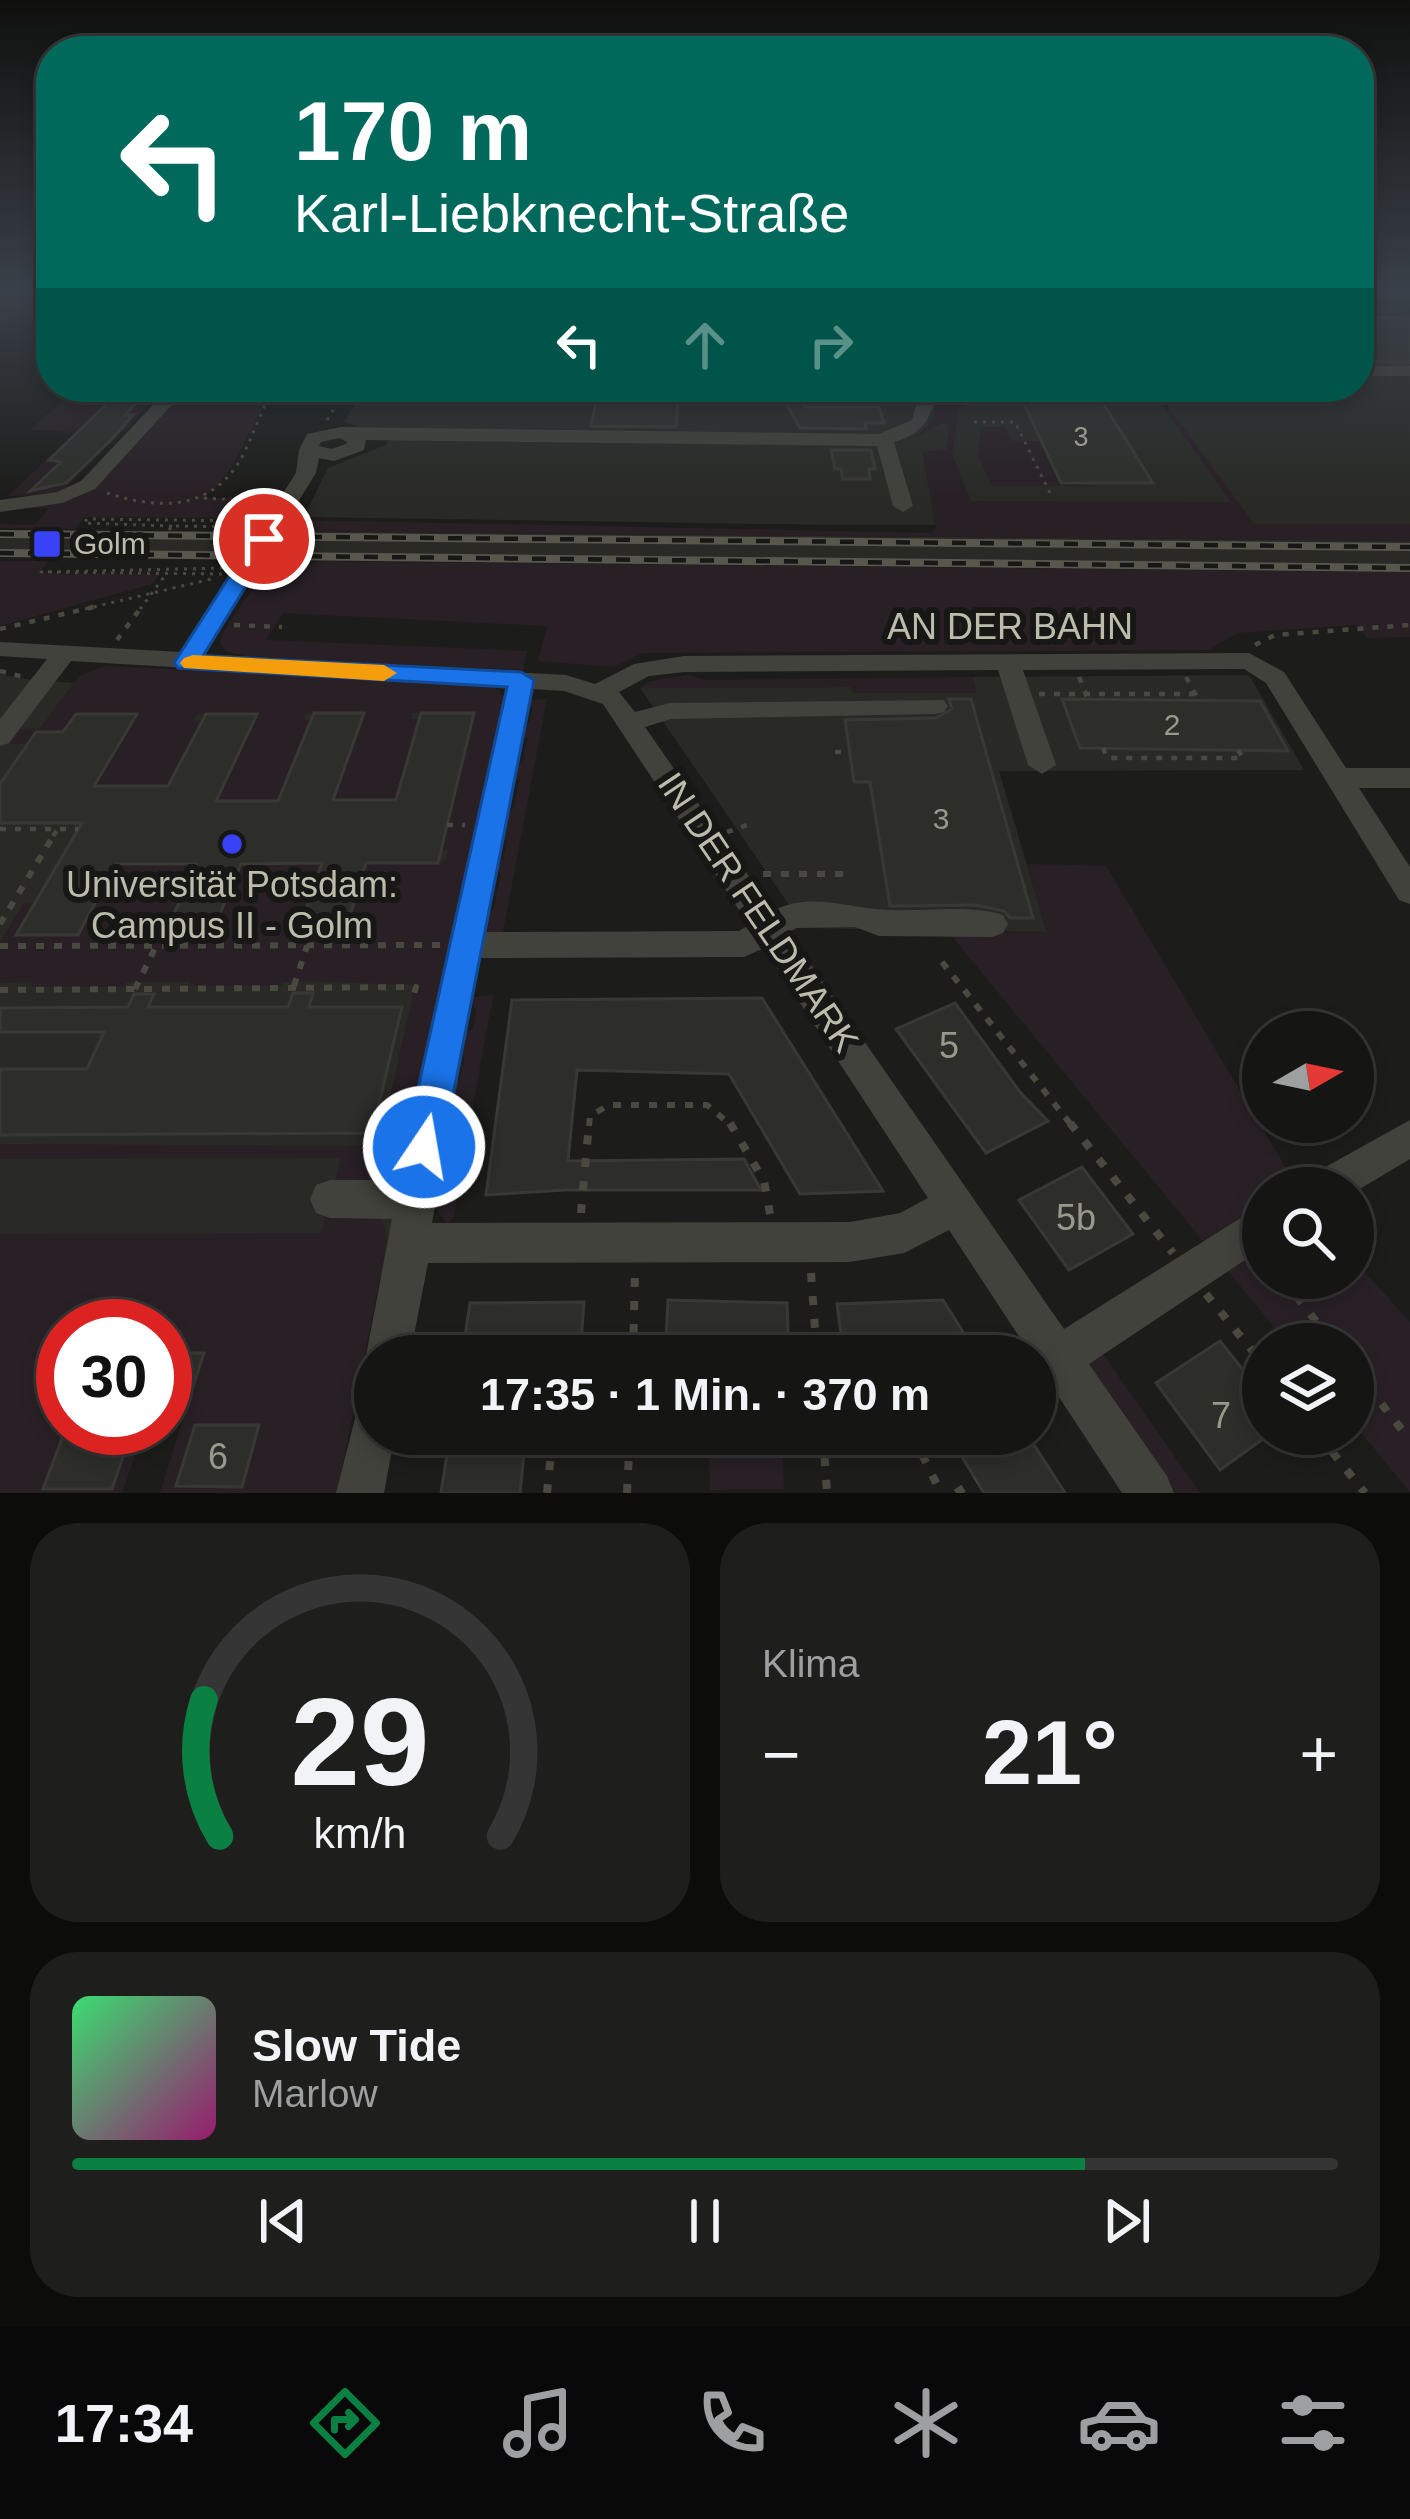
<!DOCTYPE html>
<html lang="de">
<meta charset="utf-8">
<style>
body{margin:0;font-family:Arial,sans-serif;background:#1e1f1d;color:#f1f3f6;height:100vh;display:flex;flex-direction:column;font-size:45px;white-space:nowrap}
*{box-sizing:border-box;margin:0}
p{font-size:39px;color:#9d9fa0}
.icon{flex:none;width:66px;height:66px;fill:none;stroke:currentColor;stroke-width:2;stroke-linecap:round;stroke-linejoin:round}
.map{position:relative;height:1493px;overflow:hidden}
.drawer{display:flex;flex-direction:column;gap:30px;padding:30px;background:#0c0c0b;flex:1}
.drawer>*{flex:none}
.guide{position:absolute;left:36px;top:36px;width:1338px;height:366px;border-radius:48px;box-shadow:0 6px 18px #0003,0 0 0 3px #343534;background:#00695c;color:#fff;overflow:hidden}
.needle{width:78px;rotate:81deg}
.buttons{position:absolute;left:1242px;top:1011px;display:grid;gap:24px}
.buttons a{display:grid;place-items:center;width:132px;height:132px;border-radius:50%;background:#151614;box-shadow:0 6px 18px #0003,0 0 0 3px #343534;font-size:60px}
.speed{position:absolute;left:36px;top:1299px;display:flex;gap:24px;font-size:60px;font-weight:700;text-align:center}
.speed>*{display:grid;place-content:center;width:156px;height:156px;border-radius:50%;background:#151614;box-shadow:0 6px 18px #0003,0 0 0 3px #343534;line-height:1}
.speed .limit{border:18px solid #d22;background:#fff;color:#111}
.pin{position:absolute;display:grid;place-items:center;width:102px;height:102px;color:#fff;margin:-51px;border:6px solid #fff;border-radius:50%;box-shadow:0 3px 12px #0007}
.me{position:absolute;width:132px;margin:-66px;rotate:12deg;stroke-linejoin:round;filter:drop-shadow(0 0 9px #0008)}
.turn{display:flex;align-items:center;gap:42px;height:252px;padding:0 60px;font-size:54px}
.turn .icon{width:156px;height:156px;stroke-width:2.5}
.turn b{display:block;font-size:84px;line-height:102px}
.lanes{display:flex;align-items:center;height:114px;padding:0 60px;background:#0003;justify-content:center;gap:60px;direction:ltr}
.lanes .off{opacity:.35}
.big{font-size:90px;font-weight:700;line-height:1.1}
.drawer .widget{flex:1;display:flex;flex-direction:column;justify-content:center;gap:18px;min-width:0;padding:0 42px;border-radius:48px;background:#1e1f1d}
.drawer .dial{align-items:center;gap:0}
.dial svg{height:312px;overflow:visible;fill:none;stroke:#343534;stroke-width:7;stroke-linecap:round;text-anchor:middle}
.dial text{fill:#f1f3f6;stroke:none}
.song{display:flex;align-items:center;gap:36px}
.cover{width:144px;height:144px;border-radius:18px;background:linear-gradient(135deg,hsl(140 70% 55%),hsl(320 70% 35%))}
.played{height:12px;border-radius:6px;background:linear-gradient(90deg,#0b8043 80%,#343534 80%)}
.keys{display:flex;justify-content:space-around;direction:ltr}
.heat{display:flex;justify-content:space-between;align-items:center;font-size:66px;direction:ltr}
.drawer .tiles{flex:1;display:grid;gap:30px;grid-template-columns:1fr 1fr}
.widget:last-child{grid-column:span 2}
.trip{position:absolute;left:354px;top:1335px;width:702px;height:120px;border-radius:60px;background:#151614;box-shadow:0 6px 18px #0003,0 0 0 3px #343534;font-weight:700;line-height:120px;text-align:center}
.menu{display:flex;height:192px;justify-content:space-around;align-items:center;background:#080908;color:#9d9fa0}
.menu .icon{width:84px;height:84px}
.menu .active{color:#0b8043}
.menu b{font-size:54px;color:#f1f3f6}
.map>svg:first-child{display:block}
</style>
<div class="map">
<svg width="1410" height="1493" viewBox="0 0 1410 1493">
<rect width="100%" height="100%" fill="#1c1d1a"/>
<path fill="#292a26" d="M1359,288h51v236l-571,1 -535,-8 24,-49 58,-23 5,-14 -26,-2 -21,-7 21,-35h994z
M242,531l1168,10v31l-1410,-16v-24z
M0,674l36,7 461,20 -93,575 -404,10z
M1249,675l55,95 -305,1 48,161 -242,-4 -165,-240 211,-1 3,6h122l-4,-16z"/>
<path fill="#282025" d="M0,288h51v23l-42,8 -9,7z
M78,387h87l-51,54 1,-6 -63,25 32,3 18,-11 -44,43 -50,1 68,-64 -46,-2z
M181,387h94c-26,36 -34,82 -71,110 28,5 49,-7 77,-7l-10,4 -16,25 -170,-2 -10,12 -75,-1v-4l35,1 14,-17h-34l62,-16z
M1149,387h5l100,137h156v17l-1120,-10 6,-11 636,13 4,-5 -14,-76 24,-2 4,-25 -8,-2 -28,15 21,-20 -1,-20 23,1 11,6 -9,3 -7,46 19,47 260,1z
M981,427h24l7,14h28l21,42 39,3h-108l-14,-30z
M0,561h48l-8,12 120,1 -8,10 -152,42z
M271,561l1139,11v65l-43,1 -10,-13 -120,8 -28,17 -566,3 -30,14 -75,-6 9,-35 -264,-13 -17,27 261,11 -4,19 -269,-12 -27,-6 -7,-9 2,-9z
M105,666l377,18 17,6 8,13 -103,466 -21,13h-48l5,-24 -340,1v-15l379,2 36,-161 -115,-4 -17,1 -2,4h-92l1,-4h-63l-3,5h-93l2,-5 -33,1v-41l24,-39h11l-18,32h61l51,-95 72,16 -40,79h50l40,-95 2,24 58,-1 3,-7 11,-1 -31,80 51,-1 29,-94 4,23h59l9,-3 2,-10h-7l32,-137h-61l-1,6h8l-24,81 -67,15 36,-101h-59l-2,5 8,1 -33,80 -52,1 -7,14h-10l47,-101h-59l-3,6h9l-38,73 -8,-7h-53l-5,7h-10l47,-79h-60c-16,23 -38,30 -66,30l10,-15 20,-1 39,-52z
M687,675l20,5 265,-3 5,16h-124l-2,-6 -211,1 8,-6z
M547,699l-45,238 -22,-7 3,-16 11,-6 7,-35 -9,-4 1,-6 10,-4 4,-19 -8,-4 4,-22 10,-5 6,-28 -8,-6 12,-14 4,-22 -7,-5 1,-6 9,-6 3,-13 -7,-9z
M1027,864l79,2 192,322h-35v90h90v-19l57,63v170l-57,-69v-79h-65l-338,-410 96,-2z
M493,995l-40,223 -6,6 -17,-23 19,-115 11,-8 5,-23 -8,-4 4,-18 12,-3 3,-21 -9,-11z
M327,1211l48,4 9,9 4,15 -51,254h-177l43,-139 -33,-1 -5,13v-40h-102v102h81l-22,65h-122v-259l321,-1z
M1091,1337l109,156h-24l-101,-146z
M709,1434h72l3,55 -74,1z"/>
<path fill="#2d2e2a" stroke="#383934" stroke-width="3" d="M1359,317l51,1v44h-51z
M124,387h27l-26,28h8l-22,25 -45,43 -36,8 31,-29 -12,-2z
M1016,387h77l60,96h-92z
M599,388h80l-3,39 -85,-1z
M781,394h21l3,13h74l5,16h-19l1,6 -66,-1z
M831,450h40l4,19h-6l1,10h-27l-2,-10h-6z
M949,699h22l62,219h-23l-6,-7 -28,-6 -86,1 -20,-124h-16l-9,-62 91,-2 16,-9z
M1062,699l198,2 28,50 -208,-3z
M314,713h50l-31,87h63l25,-87h53l-36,150h-72l-22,72h-47l25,-72 -81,1 -30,71h-47l33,-71h-81l-38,71h-62l66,-112h-82v-39l36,-52h27l13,-18h61l-43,72h74l38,-72h51l-41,87h62z
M293,993h20l-4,14h93l-30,126 -372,2v-66h87l17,-37h-104v-24l128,-1 6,-13h20l-6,13h140z
M762,998l121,193 -83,3 -71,-120 -152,-4 -9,91 176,-2 17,31h-196l-79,5 26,-195z
M955,1003l65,89 28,29 -62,32 -90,-124z
M1082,1167l51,67 -64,36 -50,-70z
M668,1300l119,3 2,53h-124z
M943,1300l35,56h-134l-7,-52z
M584,1302l-4,54h-118l8,-53z
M1220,1341l43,54v44l-43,31 -64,-87z
M170,1353h34l-13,40h-26z
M195,1425h64l-17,62 -66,-1z
M66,1428h67l-21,61h-69z
M450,1434h76l-6,59h-79z
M948,1434h79l38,59h-81z"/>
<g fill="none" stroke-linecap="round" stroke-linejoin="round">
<path stroke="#494941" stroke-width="3" stroke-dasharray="3 6" stroke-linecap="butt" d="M1359,298l51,1
M1359,298l9,12
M637,404l2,-17
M327,420l20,-33
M974,422h41l35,71
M107,493c52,17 105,18 135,-36 12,-23 19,-48 33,-70
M204,498l32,2 39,-10
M172,526l-88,-3 3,-4 164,2
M169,530l3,-4 81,1
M222,574l-181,-2 184,-4
M85,609l131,-31
M140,609l27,-36"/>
<path stroke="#494941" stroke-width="4.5" stroke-dasharray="6 9" stroke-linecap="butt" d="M234,625l48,2
M0,629l98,-23
M117,640l25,-34
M1255,645l20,-10 135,-10
M0,671l24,6
M1079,677l9,22
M1186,677l13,24
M1039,694h156
M1103,748l4,10h136l-5,-8
M835,752h15
M447,825h18
M0,829h78
M727,832l23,-8
M53,836l5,-7"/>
<path stroke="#494941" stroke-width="6" stroke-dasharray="8 10" stroke-linecap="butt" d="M763,874h87
M0,924l55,-91
M0,946l443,-1
M942,962l130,164
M294,986l13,-40
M135,989l21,-43
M0,990l416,-3 -2,7
M589,1126l1,-10 19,-11h98l25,21"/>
<path stroke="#494941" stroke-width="8" stroke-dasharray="9 14" stroke-linecap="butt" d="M730,1123l34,58 6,33
M1070,1123l103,130
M581,1213l8,-90
M811,1273l6,83
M1282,1278l52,66
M1206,1294l57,70
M633,1356l2,-84
M1353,1368l57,72
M823,1434l4,59
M912,1434l29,59
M1318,1434l47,59
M547,1493l6,-59
M627,1493l3,-59
M956,1493l20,-13"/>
<path fill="#41423b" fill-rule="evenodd" d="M1359,366h51v10h-51z
M170,387h18l-93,102 -33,14 -62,9v-12l57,-8 24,-11z
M921,387h18c-9,30 -13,46 -45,55l19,64 -10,6 -10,-6 -16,-60 -511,-6 -2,10 -30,11 -15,-3 -3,15 -112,181 362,21 29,9 39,-20 50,-8 565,-3 35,19 62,96h64v20h-51l51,79v37l-11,-4 -133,-217 -22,-14 -221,1 33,95 -14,9 -14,-9 -30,-95 -314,2 -35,4 -30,16 16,20 35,-9 274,-3 4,6 -4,6 -9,2 -264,5 -26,8 128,184c38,-20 77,-2 114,-1 37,2 82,-6 116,5l5,9 -5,9 -11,4 -113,-1 -24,-9 -59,1 -7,5 275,396 199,-125v44l-174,116 78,112 7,17h-52l-173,-263 -45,23 -54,9 -422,1 -18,93h-35l-3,16 -6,-16 26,-137 -62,-1 -14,-5 -6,-14 6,-14 14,-5h68l109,-493 -436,-26 -62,82 -9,3v-27l47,-60 -47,-3v-14l181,10 115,-179 3,-23 8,-16 34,-7 538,7 33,-14zM340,438l8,5 -16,6 -13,-3 2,-4zM532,689l32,2 39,13 146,221 -10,6 -254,1zM764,948l164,250 -28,15 -50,9 -418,1 48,-265 264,-1z
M1410,1120v39l-57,34v-5h-48l6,-13z
M375,1396v38h20l-11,59h-48l23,-90z"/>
<g stroke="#57574e" stroke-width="8">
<path id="rail" d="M0,534l1410,13
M0,553l1410,15"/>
</g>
<use href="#rail" stroke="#171815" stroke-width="4.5" stroke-dasharray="14" stroke-linecap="butt"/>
</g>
<linearGradient id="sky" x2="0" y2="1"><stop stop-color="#0f100e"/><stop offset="0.58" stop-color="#3a4049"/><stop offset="1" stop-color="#3a4049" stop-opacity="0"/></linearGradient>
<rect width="1410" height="497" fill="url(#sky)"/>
<path fill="#1a73e8" stroke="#114b97" stroke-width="3" d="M264,533l11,6 -72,117 318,16 13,8 -91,467 -5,13 -14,5 -14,-5 -5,-13 102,-460 -329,-19 -4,-5 82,-128z"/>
<path fill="#f59e0b" d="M193,655l191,10 13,8 -13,8 -200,-13 -4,-5 4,-5z"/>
<g fill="#3843f8" stroke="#171815" stroke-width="4.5">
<rect x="32" y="529" width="30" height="30" rx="6"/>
<circle cx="232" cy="844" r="12"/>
</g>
<g text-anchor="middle" stroke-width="12" stroke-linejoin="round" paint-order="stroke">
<g font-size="27" fill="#98988c">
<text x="1081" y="446">3</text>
</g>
<g font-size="30" fill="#bcbcad" stroke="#171815" text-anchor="start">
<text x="74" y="554">Golm</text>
</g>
<g font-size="30" fill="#98988c">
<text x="1172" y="735">2</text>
<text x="941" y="829">3</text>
</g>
<g font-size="36" fill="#bcbcad" stroke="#171815">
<text x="1010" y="639">AN DER BAHN</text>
<text transform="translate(759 912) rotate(56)" y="13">IN DER FELDMARK</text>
</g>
<g font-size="36" fill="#bcbcad" stroke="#171815">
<text x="232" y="897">Universität Potsdam:<tspan x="232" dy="41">Campus II - Golm</tspan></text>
</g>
<g font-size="36" fill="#98988c">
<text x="949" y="1058">5</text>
<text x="1076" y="1230">5b</text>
<text x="1221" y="1428">7</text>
<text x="218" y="1469">6</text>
</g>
</g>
</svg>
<div class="buttons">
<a><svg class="needle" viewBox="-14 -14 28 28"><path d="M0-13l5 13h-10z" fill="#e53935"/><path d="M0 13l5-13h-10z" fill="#9d9fa0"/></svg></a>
<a><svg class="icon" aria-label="search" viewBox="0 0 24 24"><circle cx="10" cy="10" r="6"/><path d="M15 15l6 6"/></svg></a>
<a><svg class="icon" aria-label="layers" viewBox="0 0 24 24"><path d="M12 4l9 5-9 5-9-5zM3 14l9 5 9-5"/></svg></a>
</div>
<div class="speed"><div class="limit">30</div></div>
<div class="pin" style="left:264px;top:539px;background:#d93025"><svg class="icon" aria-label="arrive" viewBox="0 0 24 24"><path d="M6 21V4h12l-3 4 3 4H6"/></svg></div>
<svg class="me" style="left:424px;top:1147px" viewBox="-20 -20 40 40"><circle r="17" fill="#1a73e8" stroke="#fff" stroke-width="3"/><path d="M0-11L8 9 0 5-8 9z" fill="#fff"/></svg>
<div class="trip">17:35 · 1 Min. · 370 m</div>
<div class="guide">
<div class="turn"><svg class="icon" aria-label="left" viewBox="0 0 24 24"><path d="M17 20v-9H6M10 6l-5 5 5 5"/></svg><div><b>170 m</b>Karl-Liebknecht-Straße</div></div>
<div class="lanes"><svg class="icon" aria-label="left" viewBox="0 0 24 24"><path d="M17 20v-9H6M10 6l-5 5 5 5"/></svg><svg class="icon off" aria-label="ahead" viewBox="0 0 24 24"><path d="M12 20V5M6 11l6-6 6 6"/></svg><svg class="icon off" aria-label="right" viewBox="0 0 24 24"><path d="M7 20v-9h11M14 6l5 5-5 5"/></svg></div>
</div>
</div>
<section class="drawer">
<div class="tiles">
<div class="widget dial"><svg viewBox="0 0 100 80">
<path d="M14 69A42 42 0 1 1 86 69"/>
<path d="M14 69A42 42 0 0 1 10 34" stroke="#0b8043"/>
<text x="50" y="56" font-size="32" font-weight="700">29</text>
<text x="50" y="72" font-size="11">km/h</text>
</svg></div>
<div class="widget"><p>Klima</p>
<div class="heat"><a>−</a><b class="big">21°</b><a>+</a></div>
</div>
<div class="widget">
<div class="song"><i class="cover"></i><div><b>Slow Tide</b><p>Marlow</p></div></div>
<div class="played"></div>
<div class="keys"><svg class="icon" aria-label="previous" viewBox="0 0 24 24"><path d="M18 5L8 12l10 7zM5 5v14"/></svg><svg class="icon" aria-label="pause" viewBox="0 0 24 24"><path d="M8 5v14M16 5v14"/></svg><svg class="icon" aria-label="next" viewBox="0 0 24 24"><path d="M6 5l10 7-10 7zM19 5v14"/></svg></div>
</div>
</div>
</section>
<nav class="menu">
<b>17:34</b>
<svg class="icon active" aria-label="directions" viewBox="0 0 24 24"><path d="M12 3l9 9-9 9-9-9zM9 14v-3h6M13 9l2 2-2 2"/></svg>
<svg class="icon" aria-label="music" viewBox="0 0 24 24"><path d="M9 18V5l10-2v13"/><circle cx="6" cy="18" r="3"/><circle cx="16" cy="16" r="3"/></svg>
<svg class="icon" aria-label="phone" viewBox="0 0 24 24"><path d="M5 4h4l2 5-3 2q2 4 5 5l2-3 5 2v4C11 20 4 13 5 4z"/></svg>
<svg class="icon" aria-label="climate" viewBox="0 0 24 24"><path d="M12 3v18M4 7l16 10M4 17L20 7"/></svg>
<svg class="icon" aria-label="car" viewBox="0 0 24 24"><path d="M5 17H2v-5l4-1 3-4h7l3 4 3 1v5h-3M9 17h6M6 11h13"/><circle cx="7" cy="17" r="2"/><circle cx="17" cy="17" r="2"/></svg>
<svg class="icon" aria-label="filters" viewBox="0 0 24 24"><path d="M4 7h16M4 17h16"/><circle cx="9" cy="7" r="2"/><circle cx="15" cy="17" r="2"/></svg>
</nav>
